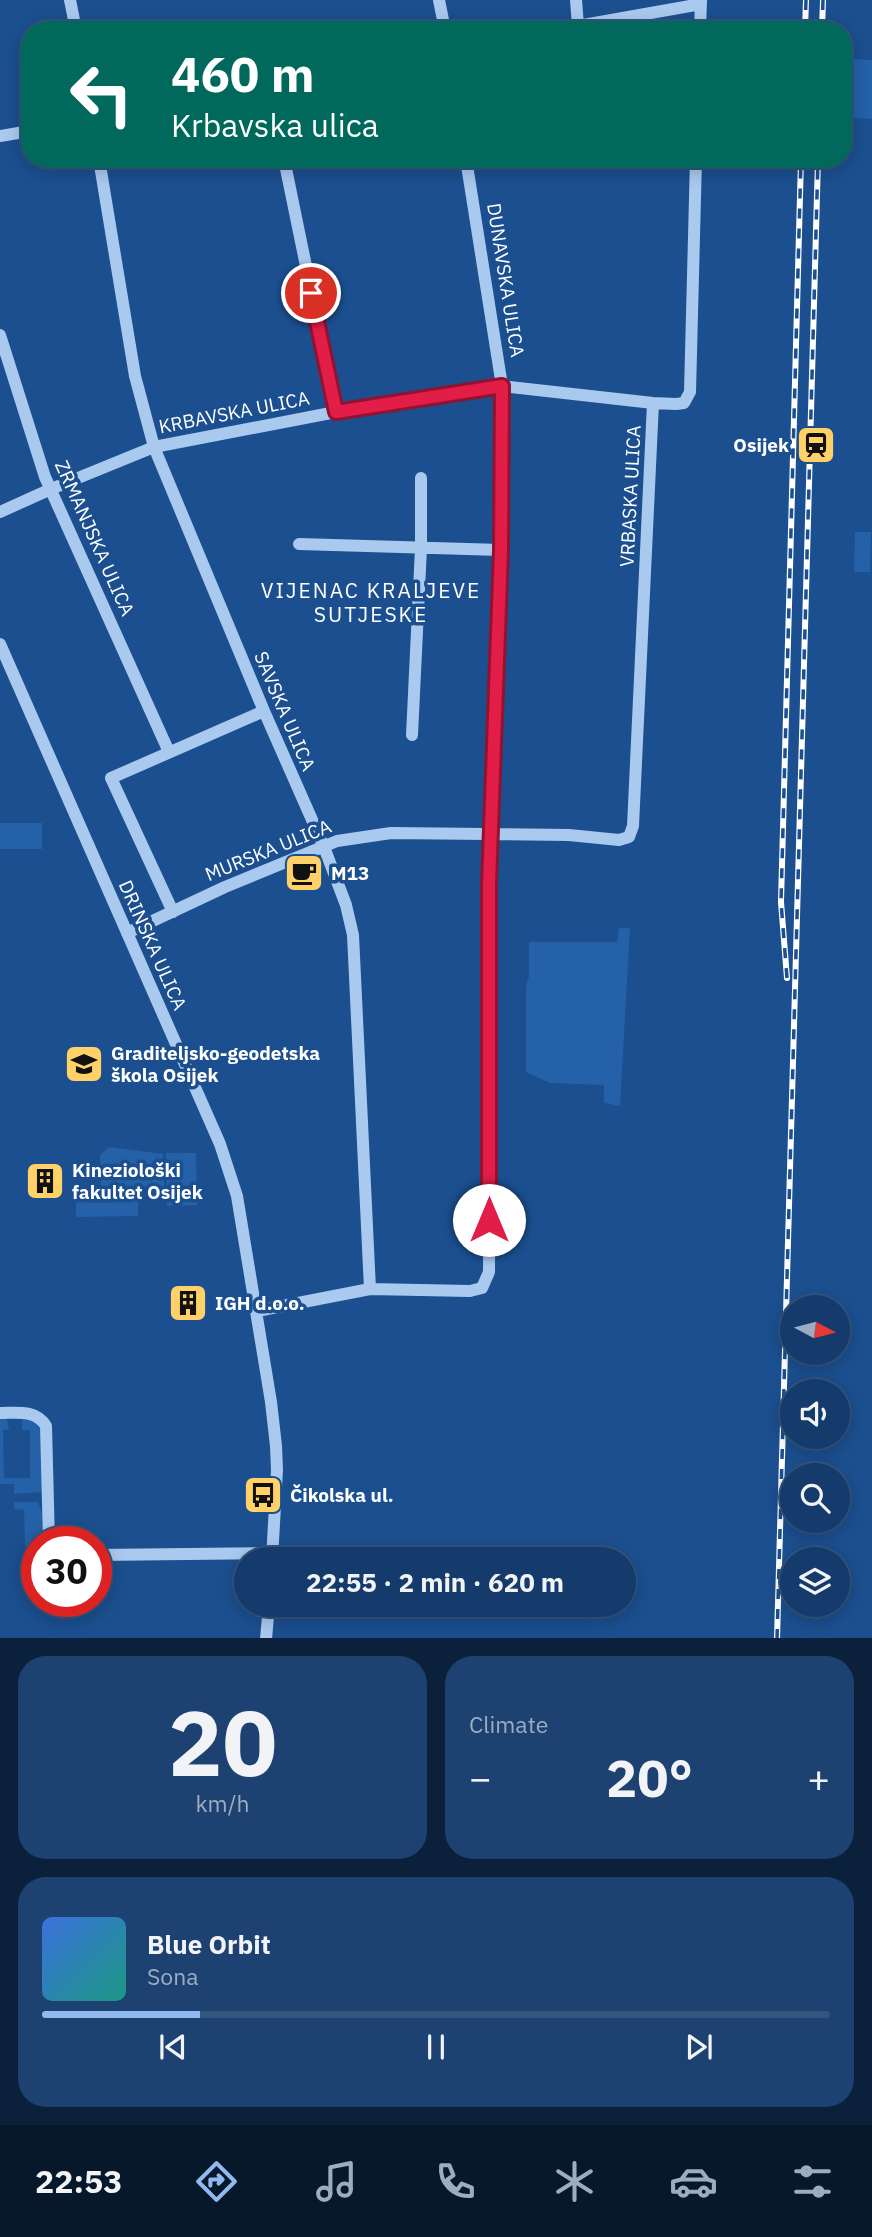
<!DOCTYPE html>
<meta charset="utf-8">
<style>
body{margin:0;font-family:"IBM Plex Sans",sans-serif;background:#1d4271;color:#f1f3f6;height:100vh;display:flex;flex-direction:column;font-size:26px;white-space:nowrap}
*{box-sizing:border-box;margin:0}
p{font-size:23px;color:#9dadc1}
.icon{flex:none;width:38px;height:38px;fill:none;stroke:currentColor;stroke-width:2;stroke-linecap:round;stroke-linejoin:round}
.map{position:relative;height:1638px;overflow:hidden}
.drawer{display:flex;flex-direction:column;gap:18px;padding:18px;background:#0b203b;flex:1}
.drawer>*{flex:none}
.banner{position:absolute;left:21px;top:21px;width:831px;height:147px;border-radius:28px;box-shadow:0 4px 18px #0003,0 0 0 2px #33557e;background:#00695c;color:#fff;overflow:hidden}
.needle{width:46px;rotate:97deg}
.tools{position:absolute;left:780px;top:1295px;display:grid;gap:14px}
.tools a{display:grid;place-items:center;width:70px;height:70px;border-radius:50%;background:#143b6b;box-shadow:0 4px 18px #0003,0 0 0 2px #33557e;font-size:35px}
.speed{position:absolute;left:21px;top:1526px;display:flex;gap:14px;font-size:35px;font-weight:700;text-align:center}
.speed>*{display:grid;place-content:center;width:91px;height:91px;border-radius:50%;background:#143b6b;box-shadow:0 4px 18px #0003,0 0 0 2px #33557e;line-height:1}
.speed .limit{border:10px solid #d22;background:#fff;color:#111}
.pin{position:absolute;display:grid;place-items:center;width:60px;height:60px;color:#fff;margin:-30px;border:4px solid #fff;border-radius:50%;box-shadow:0 2px 7px #0007}
.me{position:absolute;width:77px;margin:-38px;rotate:0deg;stroke-linejoin:round;filter:drop-shadow(0 0 5px #0008)}
.turn{display:flex;align-items:center;gap:24px;height:147px;padding:0 35px;font-size:32px}
.turn .icon{width:91px;height:91px;stroke-width:2.5}
.turn b{display:block;font-size:49px;line-height:60px}
.big{font-size:52px;font-weight:700;line-height:1.1}
.drawer .card{flex:1;display:flex;flex-direction:column;justify-content:center;gap:10px;min-width:0;padding:0 24px;border-radius:28px;background:#1d4271}
.drawer .dial{align-items:center;gap:0}
.dial b{font-size:91px;line-height:1}
.song{display:flex;align-items:center;gap:21px}
.cover{width:84px;height:84px;border-radius:10px;background:linear-gradient(135deg,hsl(220 70% 55%),hsl(170 70% 35%))}
.played{height:7px;border-radius:4px;background:linear-gradient(90deg,#90b9f0 20%,#33557e 20%)}
.keys{display:flex;justify-content:space-around;direction:ltr}
.heat{display:flex;justify-content:space-between;align-items:center;font-size:38px;direction:ltr}
.drawer .tiles{flex:1;display:grid;gap:18px;grid-template-columns:1fr 1fr}
.card:last-child{grid-column:span 2}
.trip{position:absolute;left:234px;top:1547px;width:402px;height:70px;border-radius:35px;background:#143b6b;box-shadow:0 4px 18px #0003,0 0 0 2px #33557e;font-weight:700;line-height:70px;text-align:center}
.menu{display:flex;height:112px;justify-content:space-around;align-items:center;background:#08182b;color:#9dadc1}
.menu .icon{width:49px;height:49px}
.menu .on{color:#90b9f0}
.menu b{font-size:32px;color:#f1f3f6}
.map>svg:first-child{display:block}
</style>
<div class="map">
<svg width="872" height="1639" viewBox="0 0 872 1639">
<rect width="100%" height="100%" fill="#1b4f8f"/>
<path fill="#2461a8" d="M854,59l18,1v59l-20,-1z
M855,532h16l-1,40h-16z
M0,823h42v26h-42z
M619,928h11l-10,178 -16,-3v-18l-54,-2 -24,-11v-86l3,-10v-34h88z
M109,1147l54,7 1,33 -63,1 -1,-33z
M166,1153h30l1,52 -30,1z
M138,1189v27l-62,1v-27z
M0,1418l7,1 2,11h-6l1,48h26v-48h-8v-11h12l8,11v62l-28,2v-10h-14z
M14,1502h24l4,10 1,30h-6v5l-12,-1 -1,-36 -10,-1z"/>
<g fill="none" stroke-linecap="round" stroke-linejoin="round">
<path stroke="#a9c9ee" stroke-width="12" d="M70,0l6,30
M439,0l6,30
M576,0l2,26
M555,30l146,-26
M700,30l1,-30
M0,136l30,-5
M99,159l36,217 19,71 110,264 60,136 22,58 7,30 17,354
M284,159l52,253
M0,335l45,142 124,275
M0,512l51,-23 103,-42 182,-35 166,-26 151,17 23,1 8,-1 6,-11 6,-233
M299,544l202,6
M0,644l220,500 17,52 34,206 5,44 1,24 -5,89
M412,735l9,-187v-70
M173,912l-62,-134 153,-67
M127,933l98,-46 112,-46 54,-8 178,2 50,5 10,-3 4,-11 20,-423
M257,1311l113,-22 100,2 12,-3 7,-16 1,-388 11,-334 1,-164 -36,-227
M0,1413c16,0 36,-4 46,13l3,116
M96,1555l176,-2
M266,1639l3,-34"/>
<g stroke="#fff" stroke-width="6">
<path id="rail" d="M805,30l1,-30
M822,30l1,-30
M787,978l-6,-76 20,-743
M777,1639l41,-1480"/>
</g>
<use href="#rail" stroke="#1b4f8f" stroke-width="3.5" stroke-dasharray="10" stroke-linecap="butt"/>
</g>
<g fill="none" stroke-linecap="round" stroke-linejoin="round">
<g stroke="#92132f" stroke-width="18">
<path id="route" d="M311,293l25,119 166,-26 -1,164 -12,334v336"/>
</g>
<use href="#route" stroke="#e11d48" stroke-width="12"/>
</g>
<defs>
<g id="station-square" transform="scale(2.0125)"><rect x="-9" y="-9" width="18" height="18" rx="4" fill="#ffd166" stroke="#1b4f8f"/><path d="M-3-6H3Q5-6 5-4V2Q5 4 3 4L4.5 6H3L1.5 4h-3L-3 6H-4.5L-3 4Q-5 4-5 2V-4Q-5-6-3-6ZM-3.5-4v3h7v-3ZM-3.5 1v1.5H-2V1ZM2 1v1.5H3.5V1Z" fill="#111"/></g>
<g id="cafe-square" transform="scale(2.0125)"><rect x="-9" y="-9" width="18" height="18" rx="4" fill="#ffd166" stroke="#1b4f8f"/><path d="M-5.5-4.5H6V0H3Q3 3.5 0 3.5H-2.5Q-5.5 3.5-5.5 0ZM3-3.2v2h1.7v-2ZM-6 4.5H4V6H-6Z" fill="#111"/></g>
<g id="school-square" transform="scale(2.0125)"><rect x="-9" y="-9" width="18" height="18" rx="4" fill="#ffd166" stroke="#1b4f8f"/><path d="M0-5L7-2L0 1L-7-2ZM-4 1L0 2.5L4 1V4Q0 6-4 4Z" fill="#111"/></g>
<g id="building-square" transform="scale(2.0125)"><rect x="-9" y="-9" width="18" height="18" rx="4" fill="#ffd166" stroke="#1b4f8f"/><path d="M-4-6H4V6H1V3H-1V6H-4ZM-2.5-4.3h1.7v1.8h-1.7ZM.8-4.3h1.7v1.8H.8ZM-2.5-1h1.7V.8h-1.7ZM.8-1h1.7V.8H.8Z" fill="#111"/></g>
<g id="bus-square" transform="scale(2.0125)"><rect x="-9" y="-9" width="18" height="18" rx="4" fill="#ffd166" stroke="#1b4f8f"/><path d="M-5-6H5V4H4V6H2V4H-2V6H-4V4H-5ZM-3.5-4V0h7V-4ZM-3.5 1.2v1.5H-2V1.2ZM2 1.2v1.5H3.5V1.2Z" fill="#111"/></g>
</defs>
<g fill-rule="evenodd">
<use href="#station-square" x="816" y="445"/>
<use href="#cafe-square" x="304" y="873"/>
<use href="#school-square" x="84" y="1064"/>
<use href="#building-square" x="45" y="1181"/>
<use href="#building-square" x="188" y="1303"/>
<use href="#bus-square" x="263" y="1495"/>
</g>
<g text-anchor="middle" stroke-width="7" stroke-linejoin="round" paint-order="stroke">
<g font-size="19" fill="#fff" stroke="#1b4f8f">
<text transform="translate(506 280) rotate(81)" y="7">DUNAVSKA ULICA</text>
<text transform="translate(234 412) rotate(-11)" y="7">KRBAVSKA ULICA</text>
<text transform="translate(630 496) rotate(-87)" y="7">VRBASKA ULICA</text>
<text transform="translate(95 538) rotate(66)" y="7">ZRMANJSKA ULICA</text>
<text transform="translate(285 711) rotate(67)" y="7">SAVSKA ULICA</text>
<text transform="translate(268 850) rotate(-22)" y="7">MURSKA ULICA</text>
<text transform="translate(153 945) rotate(66)" y="7">DRINSKA ULICA</text>
</g>
<g font-size="19" font-weight="bold" fill="#fff" stroke="#1b4f8f" text-anchor="start">
<text x="789" y="452" text-anchor="end">Osijek</text>
<text x="331" y="880">M13</text>
<text x="111" y="1060">Graditeljsko-geodetska<tspan x="111" dy="22">škola Osijek</tspan></text>
<text x="72" y="1177">Kineziološki<tspan x="72" dy="22">fakultet Osijek</tspan></text>
<text x="215" y="1310">IGH d.o.o.</text>
<text x="290" y="1502">Čikolska ul.</text>
</g>
<g font-size="21" letter-spacing="2" fill="#fff" stroke="#1b4f8f">
<text x="371" y="598">VIJENAC KRALJEVE<tspan x="371" dy="24">SUTJESKE</tspan></text>
</g>
</g>
</svg>
<div class="tools">
<a><svg class="needle" viewBox="-14 -14 28 28"><path d="M0-13l5 13h-10z" fill="#e53935"/><path d="M0 13l5-13h-10z" fill="#9dadc1"/></svg></a>
<a><svg class="icon" aria-label="sound" viewBox="0 0 24 24"><path d="M4 9h4l5-4v14l-5-4H4zM17 9q2 3 0 6"/></svg></a>
<a><svg class="icon" aria-label="search" viewBox="0 0 24 24"><circle cx="10" cy="10" r="6"/><path d="M15 15l6 6"/></svg></a>
<a><svg class="icon" aria-label="layers" viewBox="0 0 24 24"><path d="M12 4l9 5-9 5-9-5zM3 14l9 5 9-5"/></svg></a>
</div>
<div class="speed"><div class="limit">30</div></div>
<div class="pin" style="left:311px;top:293px;background:#d93025"><svg class="icon" aria-label="arrive" viewBox="0 0 24 24"><path d="M6 21V4h12l-3 4 3 4H6"/></svg></div>
<svg class="me" style="left:489px;top:1220px" viewBox="-20 -20 40 40"><circle r="19" fill="#fff"/><path d="M0-13L10 11 0 6-10 11z" fill="#e11d48"/></svg>
<div class="trip">22:55 · 2 min · 620 m</div>
<div class="banner">
<div class="turn"><svg class="icon" aria-label="left" viewBox="0 0 24 24"><path d="M17 20v-9H6M10 6l-5 5 5 5"/></svg><div><b>460 m</b>Krbavska ulica</div></div>
</div>
</div>
<section class="drawer">
<div class="tiles">
<div class="card dial"><b>20</b><p>km/h</p></div>
<div class="card"><p>Climate</p>
<div class="heat"><a>−</a><b class="big">20°</b><a>+</a></div>
</div>
<div class="card">
<div class="song"><i class="cover"></i><div><b>Blue Orbit</b><p>Sona</p></div></div>
<div class="played"></div>
<div class="keys"><svg class="icon" aria-label="previous" viewBox="0 0 24 24"><path d="M18 5L8 12l10 7zM5 5v14"/></svg><svg class="icon" aria-label="pause" viewBox="0 0 24 24"><path d="M8 5v14M16 5v14"/></svg><svg class="icon" aria-label="next" viewBox="0 0 24 24"><path d="M6 5l10 7-10 7zM19 5v14"/></svg></div>
</div>
</div>
</section>
<nav class="menu">
<b>22:53</b>
<svg class="icon on" aria-label="directions" viewBox="0 0 24 24"><path d="M12 3l9 9-9 9-9-9zM9 14v-3h6M13 9l2 2-2 2"/></svg>
<svg class="icon" aria-label="music" viewBox="0 0 24 24"><path d="M9 18V5l10-2v13"/><circle cx="6" cy="18" r="3"/><circle cx="16" cy="16" r="3"/></svg>
<svg class="icon" aria-label="phone" viewBox="0 0 24 24"><path d="M5 4h4l2 5-3 2q2 4 5 5l2-3 5 2v4C11 20 4 13 5 4z"/></svg>
<svg class="icon" aria-label="climate" viewBox="0 0 24 24"><path d="M12 3v18M4 7l16 10M4 17L20 7"/></svg>
<svg class="icon" aria-label="car" viewBox="0 0 24 24"><path d="M5 17H2v-5l4-1 3-4h7l3 4 3 1v5h-3M9 17h6M6 11h13"/><circle cx="7" cy="17" r="2"/><circle cx="17" cy="17" r="2"/></svg>
<svg class="icon" aria-label="filters" viewBox="0 0 24 24"><path d="M4 7h16M4 17h16"/><circle cx="9" cy="7" r="2"/><circle cx="15" cy="17" r="2"/></svg>
</nav>
